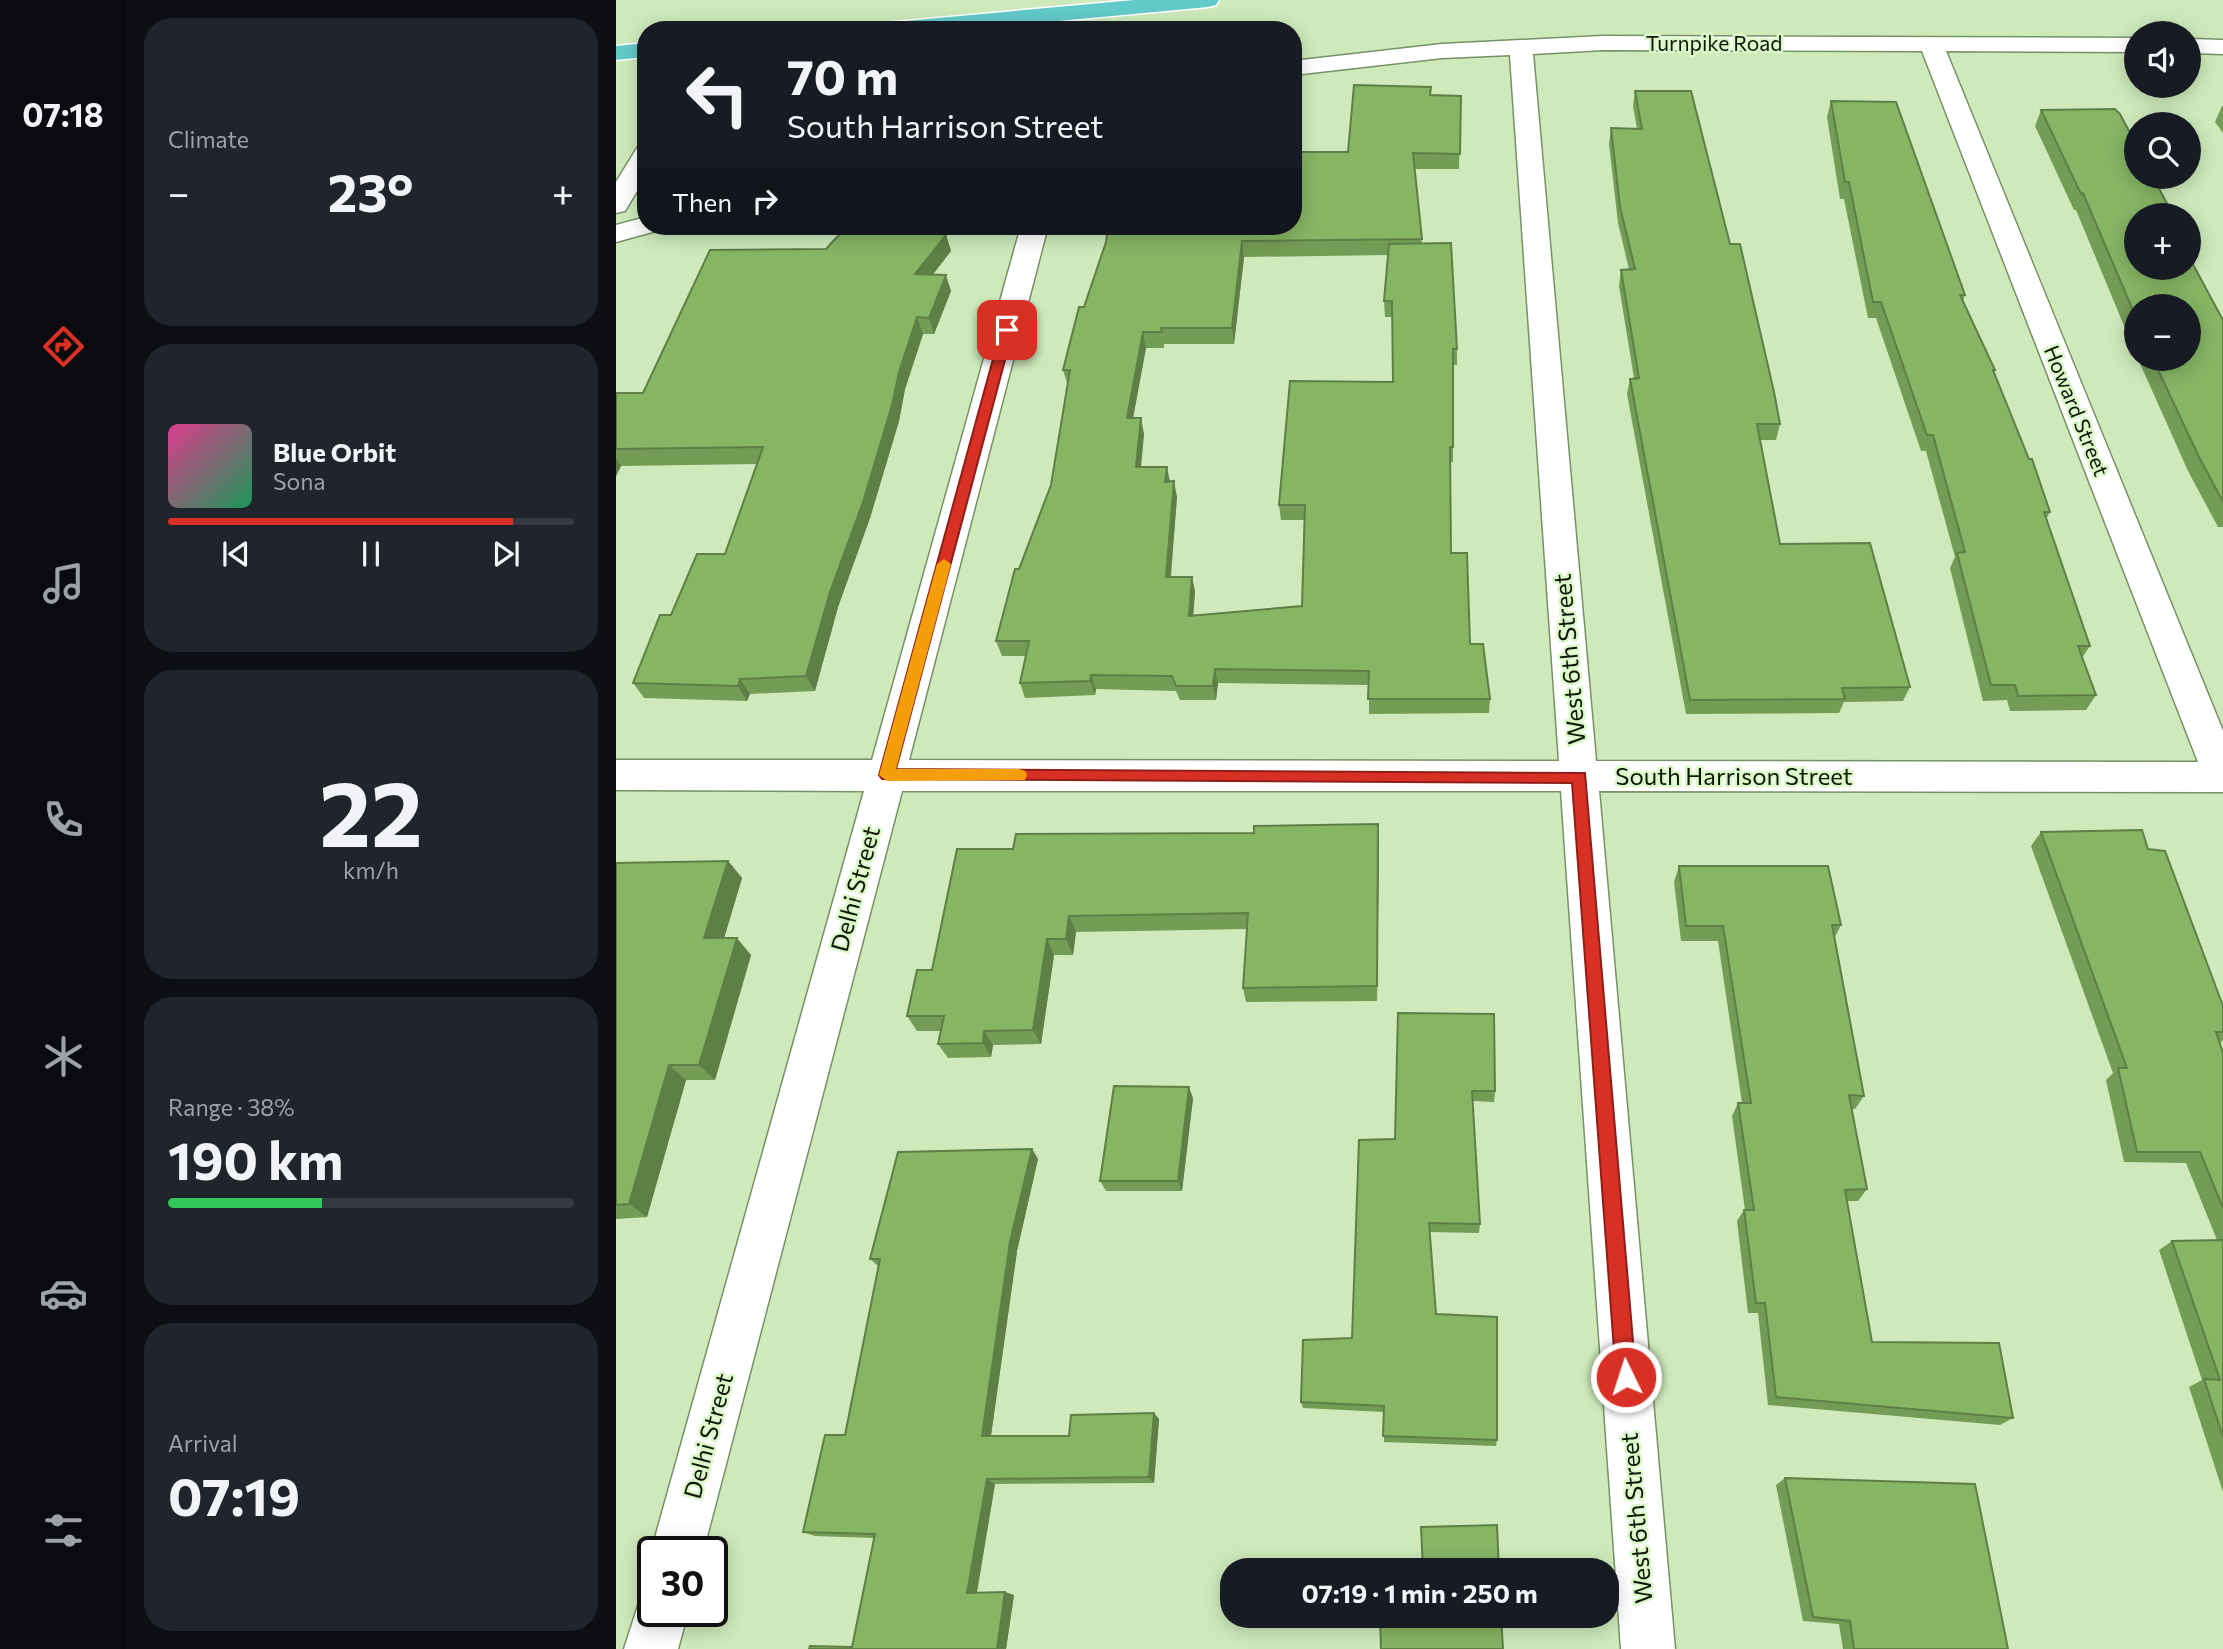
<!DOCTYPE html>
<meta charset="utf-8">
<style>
body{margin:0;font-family:Commissioner,sans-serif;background:#20242c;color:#f1f3f6;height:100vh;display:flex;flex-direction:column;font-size:26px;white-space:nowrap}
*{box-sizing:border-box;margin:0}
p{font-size:23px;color:#9ea1a6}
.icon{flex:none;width:38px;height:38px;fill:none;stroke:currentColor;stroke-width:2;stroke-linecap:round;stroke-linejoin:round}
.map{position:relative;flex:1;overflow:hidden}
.panel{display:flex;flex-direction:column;gap:18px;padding:18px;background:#0d0f14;width:490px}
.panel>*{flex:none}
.guide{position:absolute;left:21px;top:21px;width:665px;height:214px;border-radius:28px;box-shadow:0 4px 18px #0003;background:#171b24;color:#f1f3f6;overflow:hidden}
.controls{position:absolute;left:1508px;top:21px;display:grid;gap:14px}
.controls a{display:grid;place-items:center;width:77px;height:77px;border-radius:50%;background:#171b24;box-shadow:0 4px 18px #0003;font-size:35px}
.speed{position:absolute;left:21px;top:1536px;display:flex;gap:14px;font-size:35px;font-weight:700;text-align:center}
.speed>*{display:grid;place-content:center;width:91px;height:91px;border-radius:50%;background:#171b24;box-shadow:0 4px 18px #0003;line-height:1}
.speed .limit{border:4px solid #111;border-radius:10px;background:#fff;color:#111}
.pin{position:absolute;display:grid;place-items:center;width:60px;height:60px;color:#fff;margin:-30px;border-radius:14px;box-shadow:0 4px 10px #0006}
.me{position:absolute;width:77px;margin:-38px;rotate:356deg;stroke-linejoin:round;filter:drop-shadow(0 0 5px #0008)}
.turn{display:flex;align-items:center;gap:24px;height:147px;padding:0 35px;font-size:32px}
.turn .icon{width:91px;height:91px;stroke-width:2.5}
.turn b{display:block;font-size:49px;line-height:60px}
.then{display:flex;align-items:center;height:66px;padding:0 35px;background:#0003;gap:14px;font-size:26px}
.big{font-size:52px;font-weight:700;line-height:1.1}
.panel .widget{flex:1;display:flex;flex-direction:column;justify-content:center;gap:10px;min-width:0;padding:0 24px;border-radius:28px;background:#20242c}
.panel .dial{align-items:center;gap:0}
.dial b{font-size:91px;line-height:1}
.song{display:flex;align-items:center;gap:21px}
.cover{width:84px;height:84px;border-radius:10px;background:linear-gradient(135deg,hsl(330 70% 55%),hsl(150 70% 35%))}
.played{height:7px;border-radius:4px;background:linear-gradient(90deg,#d93025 85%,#363941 85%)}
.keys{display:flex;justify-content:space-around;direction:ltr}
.heat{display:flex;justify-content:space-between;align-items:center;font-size:38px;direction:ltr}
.charge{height:10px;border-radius:5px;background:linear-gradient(90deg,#34c759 38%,#363941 0)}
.trip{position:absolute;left:604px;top:1558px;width:399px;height:70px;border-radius:28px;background:#171b24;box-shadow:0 4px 18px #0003;font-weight:700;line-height:70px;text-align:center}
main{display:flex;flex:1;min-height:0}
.menu{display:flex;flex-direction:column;width:126px;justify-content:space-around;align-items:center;background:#090b0e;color:#9ea1a6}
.menu .icon{width:49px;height:49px}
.menu .current{color:#d93025}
.menu b{font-size:32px;color:#f1f3f6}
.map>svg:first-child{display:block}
</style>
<main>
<nav class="menu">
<b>07:18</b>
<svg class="icon current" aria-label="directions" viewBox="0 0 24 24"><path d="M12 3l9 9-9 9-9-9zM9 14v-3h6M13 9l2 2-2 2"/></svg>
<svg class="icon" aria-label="music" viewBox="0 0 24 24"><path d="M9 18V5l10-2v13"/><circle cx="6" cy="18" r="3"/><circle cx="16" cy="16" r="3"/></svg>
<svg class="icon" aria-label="phone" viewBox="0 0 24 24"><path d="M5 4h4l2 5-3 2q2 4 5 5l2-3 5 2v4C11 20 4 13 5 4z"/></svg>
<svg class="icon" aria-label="climate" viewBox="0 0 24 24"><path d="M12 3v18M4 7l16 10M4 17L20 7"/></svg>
<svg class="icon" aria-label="car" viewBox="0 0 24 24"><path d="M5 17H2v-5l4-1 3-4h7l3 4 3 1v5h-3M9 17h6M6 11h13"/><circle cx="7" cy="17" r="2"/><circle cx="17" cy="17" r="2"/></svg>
<svg class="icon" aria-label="filters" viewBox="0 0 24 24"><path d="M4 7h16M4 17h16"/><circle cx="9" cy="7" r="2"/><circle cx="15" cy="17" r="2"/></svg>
</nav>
<section class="panel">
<div class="widget"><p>Climate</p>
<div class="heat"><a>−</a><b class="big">23°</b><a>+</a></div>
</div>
<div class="widget">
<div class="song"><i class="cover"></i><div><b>Blue Orbit</b><p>Sona</p></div></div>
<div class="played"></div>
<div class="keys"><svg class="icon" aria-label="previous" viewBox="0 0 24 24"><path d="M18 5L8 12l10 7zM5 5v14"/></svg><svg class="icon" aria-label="pause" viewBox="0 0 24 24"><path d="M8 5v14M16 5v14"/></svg><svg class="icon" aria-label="next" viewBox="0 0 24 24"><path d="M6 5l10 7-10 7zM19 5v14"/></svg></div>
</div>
<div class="widget dial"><b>22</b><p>km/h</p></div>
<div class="widget"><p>Range · 38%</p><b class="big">190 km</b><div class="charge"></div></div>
<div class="widget"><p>Arrival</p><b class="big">07:19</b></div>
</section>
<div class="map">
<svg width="1607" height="1649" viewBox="0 0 1607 1649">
<rect width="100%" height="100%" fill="#ceeabb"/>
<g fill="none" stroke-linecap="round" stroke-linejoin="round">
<g stroke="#779166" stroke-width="3">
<path id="minor" d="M987,36l534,2v14l-191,-1 277,680v61l-624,-1 76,858h-54l-60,-858h-659l-199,761h-50v5l-2,-5 213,-761 -248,-1v-30h256l149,-534h27l-139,534 650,1 -49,-706 -68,3 -149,17v-14l149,-17zM987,50l319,1 276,711 -602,-1 -63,-707z
M1573,39l34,1v14l-34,-1z
M30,145v31l-21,35 -9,2v-31l21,-34z
M30,217v9h13l-3,5 -40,11v-17z
M37,1589v23h35l-10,37h-54l18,-56z"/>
</g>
<g stroke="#fff" stroke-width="3">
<path id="highway" d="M518,0h85l-3,5 -8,2 -246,23h-90l4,-5 8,-2z
M30,43v14l-30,3v-14z"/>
</g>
<use href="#minor" fill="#fff" fill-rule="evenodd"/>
<use href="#highway" fill="#62cbc9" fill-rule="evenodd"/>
</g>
<path fill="#739c56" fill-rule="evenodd" d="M1019,91l95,153 50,180 -4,16h-16l20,104 130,143 -7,14 -59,1 -5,11 -153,1 -59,-320 3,-15 4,-1 -15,-92 2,-16 8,-1 -11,-46 -9,-79 2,-16 26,1 -4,-23z
M815,95l30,1 -2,73h-44l7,75 35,105v16h-4v97h-3l1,91 19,91 20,55 -1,14 -120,1v-29l-151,-2 -2,17h-36l-4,-9 -80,-2 -1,6 -70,3 -5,-15 6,-27h-24l-6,-15 23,-72 32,-84 17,-99 -5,-16 21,-63 264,-155zM772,255l-4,46 1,16h7l1,65 -114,123 2,15h23l-2,86 -109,9 2,-23 -3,-15h-21l6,-80 -7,-15 -29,-15 3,-33 -11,-16 13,-70h18v-4h70l10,-87z
M1215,101l134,194 -2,6 32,69 -1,3 56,139 -4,7 44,127 -8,12 14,37 -10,15 -76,1 -3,-11 -24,1 -33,-133 5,-11 -29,-106h-5l-45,-133h-8l-24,-119h-4l-13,-82z
M1606,106h1v27l-8,-11z
M1425,110l96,105 86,105v207h-5l-30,-56 -50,-112h51l-52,-53v51l-61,-147h-2l-39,-84z
M231,226h103l-7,8 3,1 5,16 -18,23 18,17 -17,43h-11l-18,55 -6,32 -29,97 -32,89 -23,84 -65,3 -3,7 -103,-3 -11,-15 38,-68 54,-61 32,-90 -136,2 -5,10v-83h27l183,-144z
M1425,832l107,17 75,157v34l-3,3 3,10v439l-34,-105 13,-7 -43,-130 13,-9 45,-1 -31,-77 -62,-1 -18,-82 7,-7 -82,-227z
M763,841l-2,160 -131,1 -3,-14 4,-59 -171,3 -3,23h-19l-13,89 -48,1 -2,12 -43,1 -10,-14 3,-13h-24l-10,-15 25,-46 81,-121z
M112,861l14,17 -18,60 27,17 -36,125h-29l-39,137 -31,2v-356z
M1063,866l162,59 -6,12 29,159 -9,13h-4l16,80 -9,12h-11l25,141 141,76 -13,7 -232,-20 -10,-92h-10l-11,-92 7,-11h1l-13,-94 6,-13h4l-24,-162h-37l-7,-59z
M782,1013l97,78 -1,11 -21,-1 7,123 -1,9 -50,-1 7,82 61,126 -1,6 -112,-4v-30l-81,-4 -2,-6 51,-64 43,-199z
M577,1098l-11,93h-76l-6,-10z
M416,1149l6,10 -21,92 -26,185h78l90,-17 -5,64 -159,1 -18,109 37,2 -8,54h-197l43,-2 22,-109 -59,-2 -12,-4 42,-97 33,-169 -8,-7z
M1169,1478l223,171h-165l-4,-25 -36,-3 -27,-136z"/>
<path fill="#5e7f46" d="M316,226h18l-18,22 -5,-16z
M330,235l5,16 -30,39 -6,-16z
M626,241l2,16 -10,87 -2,-16z
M330,275l5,16 -17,43 -5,-16z
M301,317l6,17 -18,55 -6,32 -29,97 -32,89 -23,84 -9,-15 24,-84 69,-220z
M527,332l3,16 -16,86 -3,-16z
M525,418l3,16 -5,48 -3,-15z
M0,458l5,8 -5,10z
M551,467l3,15h-5z
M558,481l3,16 -8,95 -3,-15z
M576,577l3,15 -3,39 -3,-15z
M599,669l3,14 -2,17 -3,-14z
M475,675l5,14 -1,6 -5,-14z
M124,679l10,15 -3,7 -9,-15z
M762,824l1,17 -2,160v-15z
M112,861l14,17 -23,77 -15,-17z
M453,916l7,16 -3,23 -7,-16z
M121,938l14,17 -36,125 -16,-15z
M431,939l7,16 -13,89 -8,-14z
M368,1031l9,14 -2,12 -8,-14z
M53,1065l17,15 -39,137 -18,-13z
M573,1087l4,11 -11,93 -4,-10z
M416,1149l6,10 -21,92 -27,191 -8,-6 28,-194z
M538,1413l5,6 -5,64 -5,-6z
M371,1479l8,5 -19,112 -9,-3z
M389,1592l9,3 -8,54h-9z"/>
<path fill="#86b564" stroke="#5e7f46" stroke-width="2" d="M738,85l77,2 -1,8 31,1 -1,58 -47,-1 9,86 -180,2 -10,87h-71l1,4h-19l-16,86h14l-5,49h31l-2,15 9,-1 -8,96h26l-3,39 113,-10 3,-101h-26l11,-124 103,1 -1,-81h-8l5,-57 62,-1 6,106h-4v98h-3l1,106h16l3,91h13l7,55h-122l1,-28 -154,-2 -2,17h-37l-4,-10 -81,-1 -1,6 -70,2 9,-42h-33l19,-72h4l32,-84 19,-115h-7l16,-63h5l22,-65 2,-16h185v-74h55z
M1019,91h56l39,153h10l34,148 6,32h-23l23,120 90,-1 40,144 -68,1 3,11 -155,1 -60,-321 9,-1 -18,-108 14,-1 -15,-62 -9,-79 31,1z
M1215,101l65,1 69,193h-5l35,75h-2l36,89h3l18,53h-6l46,134h-12l18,49 -78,1 -3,-11h-24l-34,-132 8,-1 -32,-117h-6l-46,-133h-8l-24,-120h-4z
M1499,109l5,5 17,32v31h16l20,38h-36v53h52v-11l34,63v182l-25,-47 -45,-96h36v-53h-52v14l-54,-127 -2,1 -40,-84z
M231,226h85l-5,6 19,3 -31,39 31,1 -17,43 -12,-1 -18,55 -7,33 -29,97 -33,90 -24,84 -66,3 -2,7 -105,-3 27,-68h11l26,-61h28l38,-107 -147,2v-56h27l67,-143 116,-1z
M762,824l-1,162 -134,2 5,-75 -179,3 -3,23h-19l-14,91 -49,1 -1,12 -45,1 6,-28h-37l10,-46h15l25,-121h56l3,-15 238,-1v-7z
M1526,830l6,19 17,2 58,155v26h-7l7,21v155l-23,-56h-63l-19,-84h9l-86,-236z
M112,861l-24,77h33l-38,127h-30l-40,139 -13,1v-342z
M1063,866h149l13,59h-9l32,171 -15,-1 18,94 -22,1 27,152 127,1 14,75 -237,-21 -11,-94h-9l-12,-93h10l-16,-107h13l-28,-177h-37z
M782,1013l96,1 1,77h-23l8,133 -51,-1 7,91 61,3v123l-114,-4 1,-30 -83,-4 2,-62 49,-2 7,-198 36,-1z
M498,1086l75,1 -11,94h-78z
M416,1149l-22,93 -28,194h87l2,-21 83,-2 -5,64 -162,2 -20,114 38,-1 -8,57h-188l1,-3 42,1 23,-113 -72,-2 22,-97h20l35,-176h-10l28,-107z
M1607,1240v197l-19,-58 16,1 -48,-139z
M1169,1478l190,6 33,165h-154l-4,-28 -37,-4z
M881,1525l2,45h-76l-2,-43z
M764,1615h121l2,34h-122z"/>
<path fill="#d93025" stroke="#8d1f18" stroke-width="2" d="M391,327l6,3 -117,439 689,4 51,604 -3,7 -7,3 -7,-3 -3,-7 -44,-594 -690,-4 -3,-4 122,-445z"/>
<path fill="#f59e0b" d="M328,559l7,5 -55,205h123l6,2 2,4 -2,5 -138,1 -8,-6 58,-211z"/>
<g text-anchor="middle" stroke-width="5" stroke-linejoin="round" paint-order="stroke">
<g font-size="21" fill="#0e1707" stroke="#dbf8c8">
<text x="1098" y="51">Turnpike Road</text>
<text transform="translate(1460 411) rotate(68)" y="7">Howard Street</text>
</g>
<g font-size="24" fill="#0e1707" stroke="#dbf8c8">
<text transform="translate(954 659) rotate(-95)" y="8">West 6th Street</text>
<text x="1118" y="785">South Harrison Street</text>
<text transform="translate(240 889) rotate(-75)" y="8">Delhi Street</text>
<text transform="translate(93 1436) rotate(-75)" y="8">Delhi Street</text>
<text transform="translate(1021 1518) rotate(-95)" y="8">West 6th Street</text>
</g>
</g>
</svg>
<div class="controls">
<a><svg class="icon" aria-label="sound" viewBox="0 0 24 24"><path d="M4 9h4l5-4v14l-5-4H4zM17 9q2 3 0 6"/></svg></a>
<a><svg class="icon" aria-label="search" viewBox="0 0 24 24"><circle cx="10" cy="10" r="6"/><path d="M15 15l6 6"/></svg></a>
<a>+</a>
<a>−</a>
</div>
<div class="speed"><div class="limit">30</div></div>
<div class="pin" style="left:391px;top:330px;background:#d93025"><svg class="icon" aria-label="arrive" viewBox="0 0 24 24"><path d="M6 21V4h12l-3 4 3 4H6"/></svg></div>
<svg class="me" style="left:1010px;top:1377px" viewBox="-20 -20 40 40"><circle r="17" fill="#d93025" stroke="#fff" stroke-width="3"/><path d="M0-11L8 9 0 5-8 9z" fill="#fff"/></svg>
<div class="trip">07:19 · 1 min · 250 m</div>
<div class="guide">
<div class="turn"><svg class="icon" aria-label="left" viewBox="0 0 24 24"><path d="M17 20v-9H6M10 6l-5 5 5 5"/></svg><div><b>70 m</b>South Harrison Street</div></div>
<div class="then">Then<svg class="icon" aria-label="right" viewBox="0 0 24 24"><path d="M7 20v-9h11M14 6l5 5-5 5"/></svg></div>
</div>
</div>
</main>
